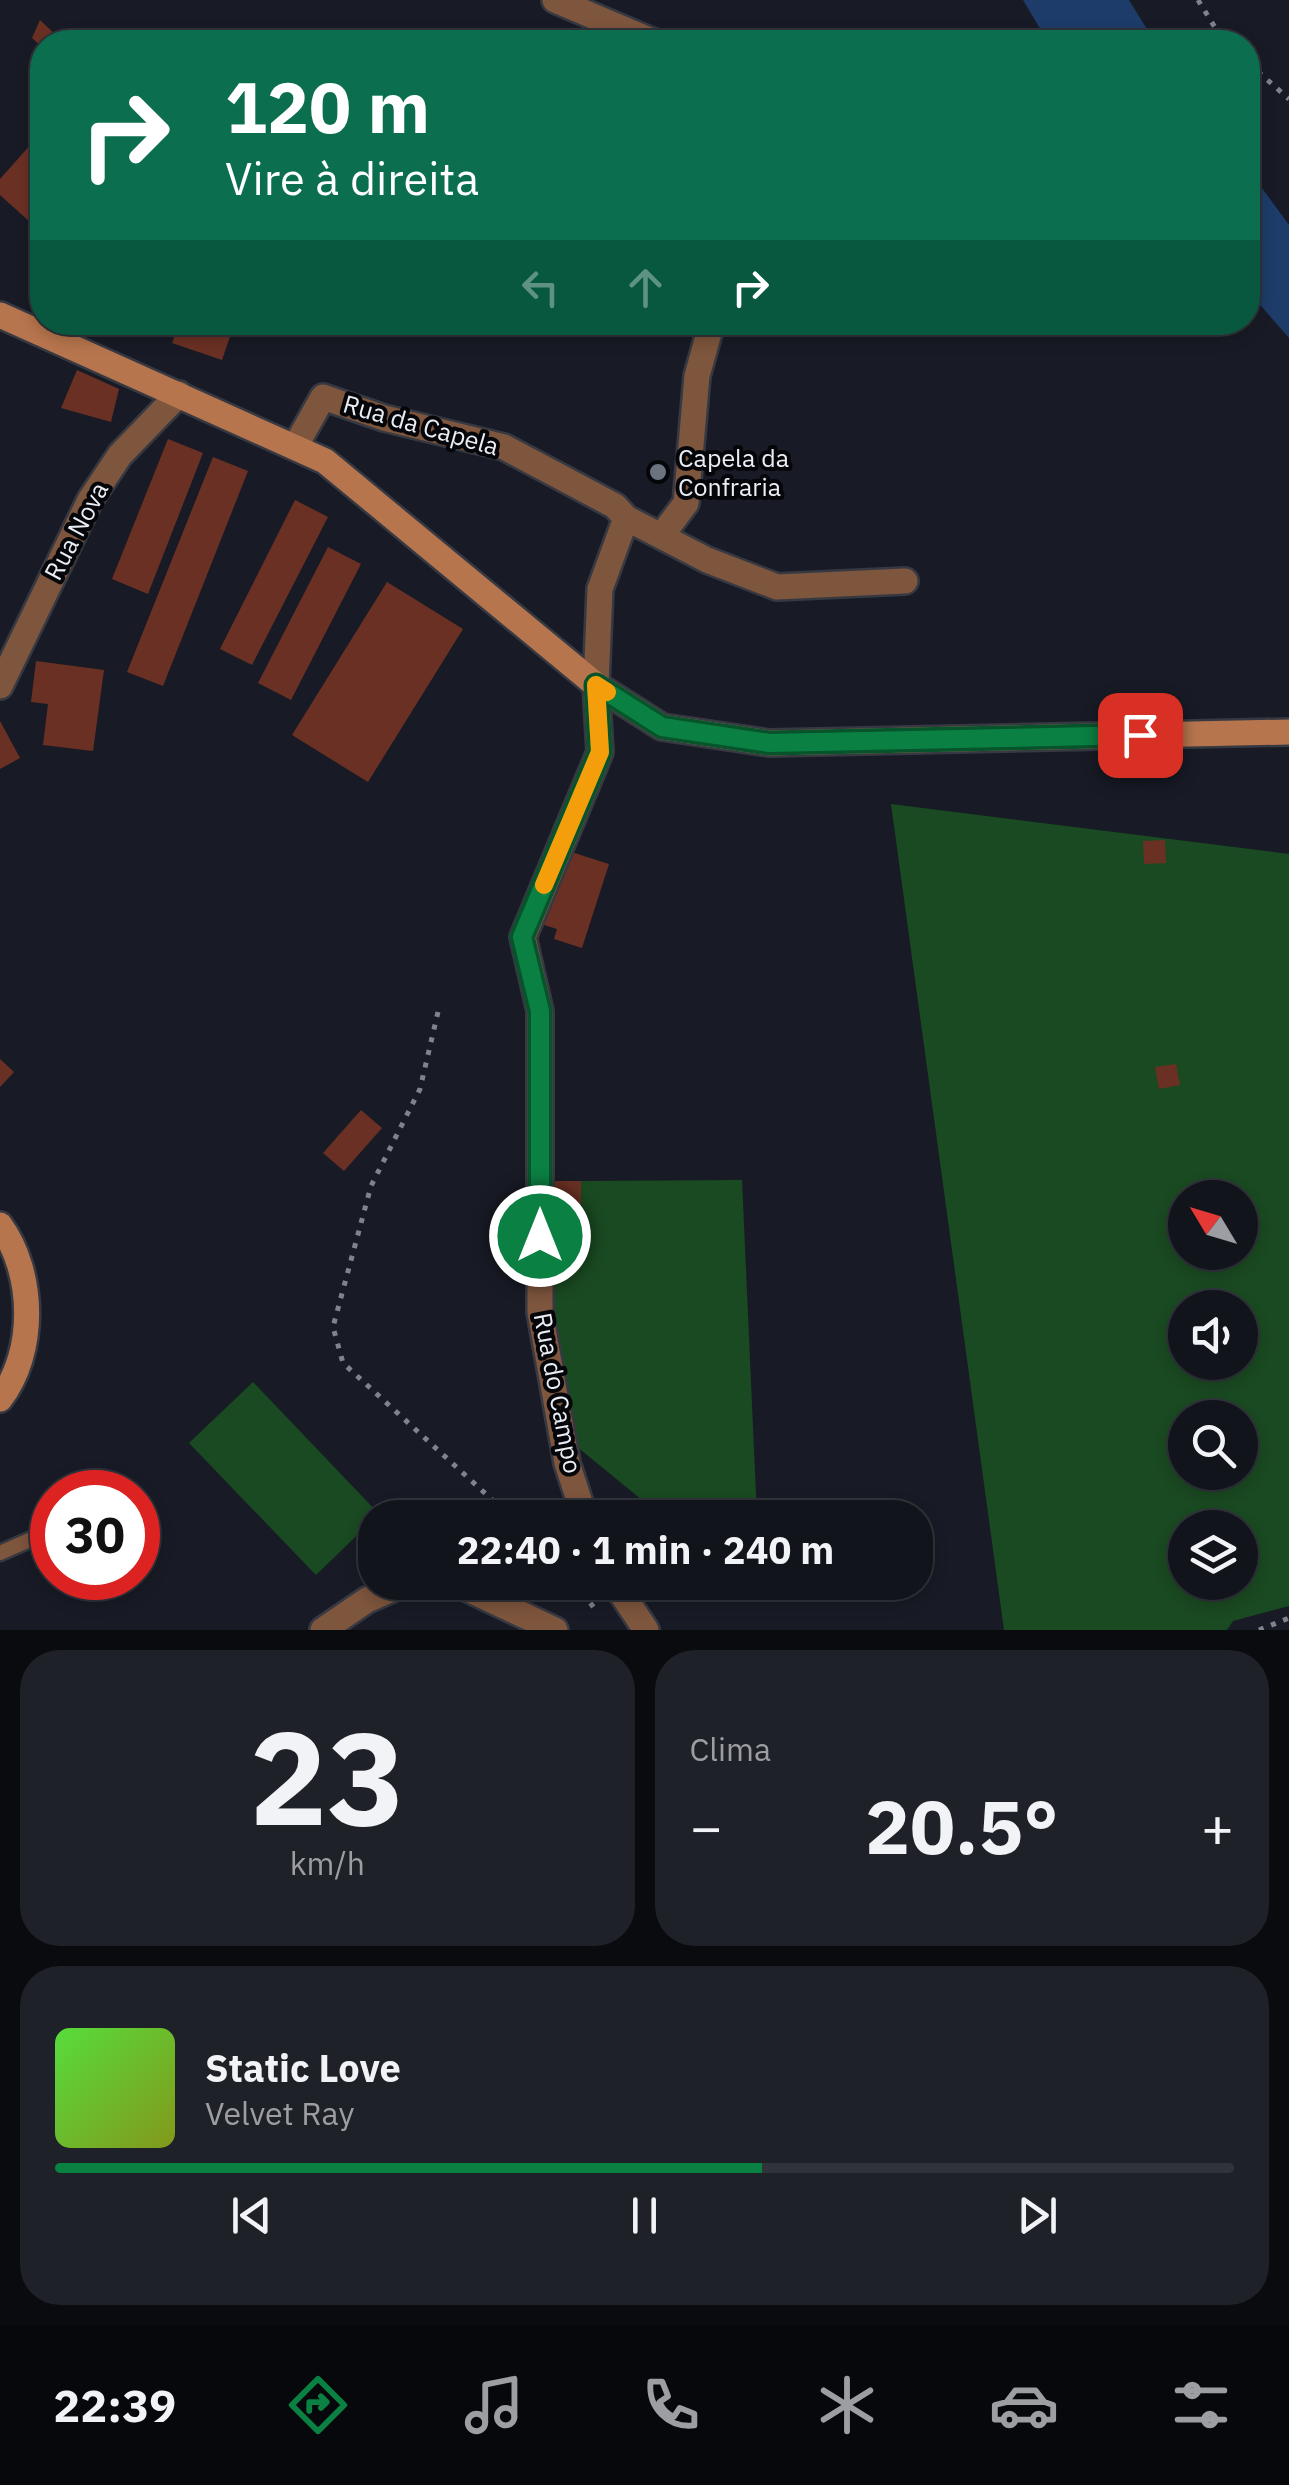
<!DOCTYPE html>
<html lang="pt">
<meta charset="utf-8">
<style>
body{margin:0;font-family:"IBM Plex Sans",sans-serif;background:#1f2129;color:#f1f3f6;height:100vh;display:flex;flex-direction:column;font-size:38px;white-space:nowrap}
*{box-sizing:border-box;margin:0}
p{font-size:32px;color:#9c9ea3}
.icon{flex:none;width:55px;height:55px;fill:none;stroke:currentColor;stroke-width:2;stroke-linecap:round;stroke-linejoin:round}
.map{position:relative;height:1630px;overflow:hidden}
.panel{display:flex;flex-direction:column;gap:20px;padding:20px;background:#0a0b0f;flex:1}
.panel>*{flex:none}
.hud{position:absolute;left:30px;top:30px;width:1230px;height:305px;border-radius:40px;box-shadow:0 5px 15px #0003,0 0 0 2px #31333b;background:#0b6e4f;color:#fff;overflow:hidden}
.needle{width:65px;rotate:308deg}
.controls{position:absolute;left:1168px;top:1180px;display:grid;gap:20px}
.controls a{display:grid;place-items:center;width:90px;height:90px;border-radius:50%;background:#12141c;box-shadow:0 5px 15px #0003,0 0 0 2px #31333b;font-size:50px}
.speed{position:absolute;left:30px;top:1470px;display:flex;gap:20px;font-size:50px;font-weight:700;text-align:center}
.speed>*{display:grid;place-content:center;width:130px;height:130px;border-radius:50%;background:#12141c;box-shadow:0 5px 15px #0003,0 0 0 2px #31333b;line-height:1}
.speed .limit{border:15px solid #d22;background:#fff;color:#111}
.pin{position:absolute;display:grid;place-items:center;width:85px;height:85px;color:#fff;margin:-42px;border-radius:20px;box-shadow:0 5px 15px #0006}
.me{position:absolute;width:110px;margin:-55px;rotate:0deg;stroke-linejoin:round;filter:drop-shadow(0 0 8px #0008)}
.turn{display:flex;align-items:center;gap:35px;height:210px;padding:0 30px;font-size:45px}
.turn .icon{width:130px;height:130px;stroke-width:2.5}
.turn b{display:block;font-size:70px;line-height:85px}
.lanes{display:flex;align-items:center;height:95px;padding:0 30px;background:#0003;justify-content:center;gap:50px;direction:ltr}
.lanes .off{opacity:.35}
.big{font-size:75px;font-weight:700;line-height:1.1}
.panel .widget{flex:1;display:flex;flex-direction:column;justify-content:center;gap:15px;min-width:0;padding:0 35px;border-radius:40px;background:#1f2129}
.panel .dial{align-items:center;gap:0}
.dial b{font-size:130px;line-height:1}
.song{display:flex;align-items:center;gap:30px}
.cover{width:120px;height:120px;border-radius:15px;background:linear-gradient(135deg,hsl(110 70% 55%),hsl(70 70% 35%))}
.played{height:10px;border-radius:5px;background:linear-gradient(90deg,#0b8043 60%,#31333b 60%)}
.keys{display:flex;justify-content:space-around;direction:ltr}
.heat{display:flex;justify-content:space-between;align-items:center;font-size:55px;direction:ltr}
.panel .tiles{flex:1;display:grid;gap:20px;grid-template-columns:1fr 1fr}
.widget:last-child{grid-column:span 2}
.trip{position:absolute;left:358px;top:1500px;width:575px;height:100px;border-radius:40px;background:#12141c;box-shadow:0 5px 15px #0003,0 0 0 2px #31333b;font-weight:700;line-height:100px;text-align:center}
.tab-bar{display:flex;height:160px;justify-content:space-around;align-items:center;background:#07080b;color:#9c9ea3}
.tab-bar .icon{width:70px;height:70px}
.tab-bar .on{color:#0b8043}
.tab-bar b{font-size:45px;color:#f1f3f6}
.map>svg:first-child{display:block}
</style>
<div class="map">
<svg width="1289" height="1630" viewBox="0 0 1289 1630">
<rect width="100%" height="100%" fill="#181b25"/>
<path fill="#1a4a21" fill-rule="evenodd" d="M891,804l398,50v752l-56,15 -6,9h-223zM1185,1198h55v54h-55zM1185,1308h55v54h-55zM1185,1418h55v54h-55zM1185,1528h55v54h-55z
M742,1180l15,337h-94l-92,-75 -22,-130 -2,-58h34v-73z
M253,1382l126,132 -63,61 -127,-132z"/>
<path fill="#1e3c69" d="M1023,0h106l26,42h-107z
M1248,169l41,56v113l-41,-47z"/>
<path fill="#6b3024" d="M40,20l20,19 -3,3h-15v5l-10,-9z
M32,143l10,9 -2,79 -40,-36v-16z
M180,322h55l-13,38 -50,-17z
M77,370l42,19 -8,33 -50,-14z
M168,439l35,14 -55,141 -36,-15z
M213,457l35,14 -85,215 -36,-14z
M295,500l33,17 -76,148 -32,-16z
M328,547l33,17 -70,136 -33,-17z
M387,582l76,47 -95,153 -76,-47z
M36,661l68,9 -11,81 -50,-6 5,-41 -17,-2z
M0,721l20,37 -20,11z
M1165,840l1,23 -22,1 -1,-23z
M565,850l44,14 -27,84 -28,-9 3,-10 -16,-5z
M0,1059l14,13 -14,15z
M1176,1064l4,21 -21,4 -4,-22z
M361,1110l21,18 -38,43 -21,-18z
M547,1181h34v73h-34z"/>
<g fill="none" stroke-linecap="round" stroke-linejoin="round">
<g stroke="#363842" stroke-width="19">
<path id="lane" d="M0,1553l52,-23"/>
</g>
<g stroke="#363842" stroke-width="30">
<path id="street" d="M555,0l99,42
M295,447l28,-50 61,21 120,29 111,59 11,12 -26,71 -4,96 4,67 -77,185 17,74v301l27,151 18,55
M626,518l81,42 70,27 128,-6
M662,535l24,-32 11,-127 15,-54
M0,686l90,-186 30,-45 59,-61
M453,1582l102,48
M614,1582l32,48
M323,1630l44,-30 41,-18"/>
</g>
<g stroke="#363842" stroke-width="30">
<path id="secondary" d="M0,315l325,146 271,224 66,42 107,16 520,-11
M0,1225c35,48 36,128 0,174"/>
</g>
<path stroke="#81838c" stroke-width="5" stroke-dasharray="5 8" stroke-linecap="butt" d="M1198,0l26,42
M1248,63l41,36
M438,1012l-18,77 -49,97 -38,141 10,36 169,155
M575,1582l19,26
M1259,1630l30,-12"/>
<use href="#lane" stroke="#7e553d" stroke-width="14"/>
<use href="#street" stroke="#7e553d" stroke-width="25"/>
<use href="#secondary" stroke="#b7754d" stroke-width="25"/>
</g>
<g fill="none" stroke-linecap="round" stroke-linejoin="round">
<g stroke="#07532c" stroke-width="25">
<path id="route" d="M540,1236v-225l-18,-74 78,-185 -4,-67 66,42 107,16 371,-8"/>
</g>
<use href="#route" stroke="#0b8043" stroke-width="18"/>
<path stroke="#f59e0b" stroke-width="18" d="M544,885l56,-133 -4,-67 11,7"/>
</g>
<circle fill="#6b7280" stroke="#05060a" stroke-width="4" cx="658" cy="472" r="10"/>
<g text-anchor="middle" stroke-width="8" stroke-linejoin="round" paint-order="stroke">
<g font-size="25" fill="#ebedf5" stroke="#05060a">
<text transform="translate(421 425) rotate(16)" y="9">Rua da Capela</text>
<text transform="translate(76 531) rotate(-62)" y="9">Rua Nova</text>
<text transform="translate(558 1393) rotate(79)" y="9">Rua do Campo</text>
</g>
<g font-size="25" fill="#ebedf5" stroke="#05060a" text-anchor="start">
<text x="678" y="467">Capela da<tspan x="678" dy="29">Confraria</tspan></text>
</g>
</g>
</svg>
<div class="controls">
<a><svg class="needle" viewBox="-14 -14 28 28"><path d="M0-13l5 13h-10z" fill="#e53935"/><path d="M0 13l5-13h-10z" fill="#9c9ea3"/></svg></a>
<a><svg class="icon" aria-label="sound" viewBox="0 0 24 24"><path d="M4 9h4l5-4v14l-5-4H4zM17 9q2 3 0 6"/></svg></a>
<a><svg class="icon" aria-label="search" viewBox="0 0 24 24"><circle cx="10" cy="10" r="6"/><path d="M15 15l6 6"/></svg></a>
<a><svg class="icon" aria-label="layers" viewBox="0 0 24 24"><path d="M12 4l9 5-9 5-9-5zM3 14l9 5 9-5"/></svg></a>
</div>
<div class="speed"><div class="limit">30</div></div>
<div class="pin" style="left:1140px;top:735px;background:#d93025"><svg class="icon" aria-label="arrive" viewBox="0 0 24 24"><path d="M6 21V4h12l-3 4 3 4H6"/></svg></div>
<svg class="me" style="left:540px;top:1236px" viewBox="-20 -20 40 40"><circle r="17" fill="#0b8043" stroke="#fff" stroke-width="3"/><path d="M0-11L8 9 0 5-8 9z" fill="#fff"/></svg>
<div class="trip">22:40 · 1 min · 240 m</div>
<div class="hud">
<div class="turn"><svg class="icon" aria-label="right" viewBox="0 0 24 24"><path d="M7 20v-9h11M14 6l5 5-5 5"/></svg><div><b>120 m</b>Vire à direita</div></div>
<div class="lanes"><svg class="icon off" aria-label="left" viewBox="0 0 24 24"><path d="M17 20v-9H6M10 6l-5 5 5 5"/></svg><svg class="icon off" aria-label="ahead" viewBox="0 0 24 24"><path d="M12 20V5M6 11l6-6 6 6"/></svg><svg class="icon" aria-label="right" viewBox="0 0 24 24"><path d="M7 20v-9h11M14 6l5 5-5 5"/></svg></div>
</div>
</div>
<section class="panel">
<div class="tiles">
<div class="widget dial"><b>23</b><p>km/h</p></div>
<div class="widget"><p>Clima</p>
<div class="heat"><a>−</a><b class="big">20.5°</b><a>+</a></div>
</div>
<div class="widget">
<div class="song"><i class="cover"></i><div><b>Static Love</b><p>Velvet Ray</p></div></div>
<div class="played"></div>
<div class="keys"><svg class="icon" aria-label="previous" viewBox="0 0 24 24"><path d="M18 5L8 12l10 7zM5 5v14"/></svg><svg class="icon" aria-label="pause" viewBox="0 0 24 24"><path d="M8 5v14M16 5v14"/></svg><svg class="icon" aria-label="next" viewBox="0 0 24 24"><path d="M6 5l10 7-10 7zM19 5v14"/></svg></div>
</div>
</div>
</section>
<nav class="tab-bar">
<b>22:39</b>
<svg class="icon on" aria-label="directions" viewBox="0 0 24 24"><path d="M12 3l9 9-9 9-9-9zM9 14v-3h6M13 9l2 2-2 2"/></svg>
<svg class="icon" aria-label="music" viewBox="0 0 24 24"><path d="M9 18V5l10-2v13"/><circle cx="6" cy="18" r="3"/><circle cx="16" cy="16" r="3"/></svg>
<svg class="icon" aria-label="phone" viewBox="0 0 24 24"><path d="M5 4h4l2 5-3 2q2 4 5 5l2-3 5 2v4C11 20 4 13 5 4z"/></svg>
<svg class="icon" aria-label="climate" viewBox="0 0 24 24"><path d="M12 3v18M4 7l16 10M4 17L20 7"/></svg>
<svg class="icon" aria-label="car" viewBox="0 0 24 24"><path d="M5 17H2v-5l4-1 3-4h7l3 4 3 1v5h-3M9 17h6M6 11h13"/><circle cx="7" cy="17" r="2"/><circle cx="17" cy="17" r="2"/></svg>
<svg class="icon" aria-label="filters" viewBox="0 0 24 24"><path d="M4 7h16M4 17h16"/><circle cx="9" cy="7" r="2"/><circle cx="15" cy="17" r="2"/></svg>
</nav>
